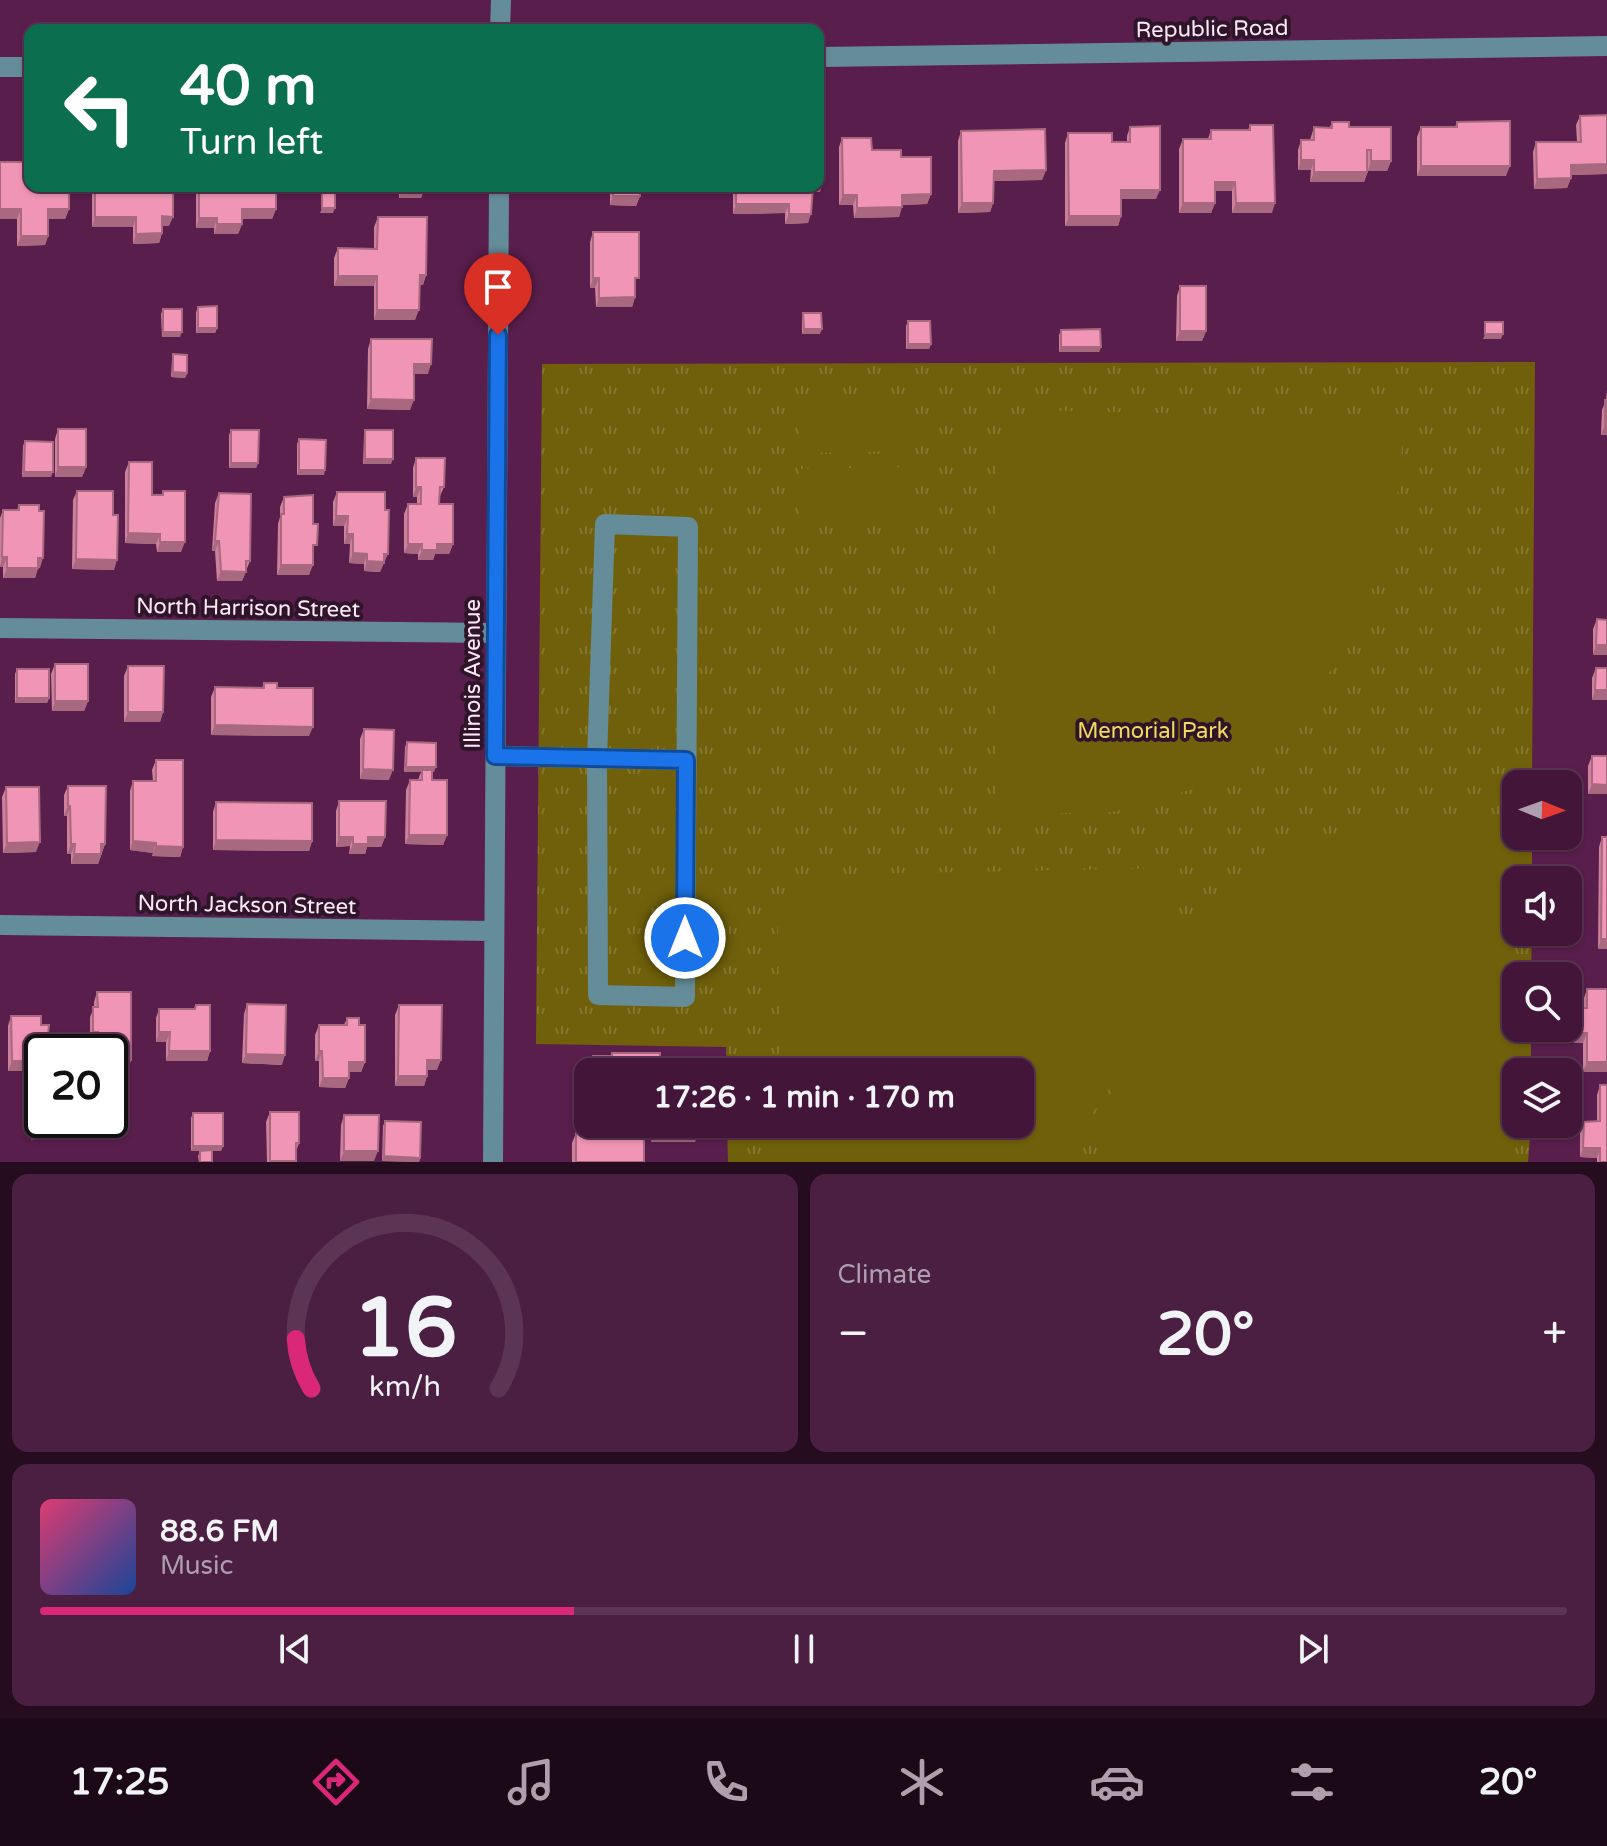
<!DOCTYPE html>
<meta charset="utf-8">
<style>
body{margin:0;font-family:"Varela Round",sans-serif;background:#4a1f41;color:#f1f3f6;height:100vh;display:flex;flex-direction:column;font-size:30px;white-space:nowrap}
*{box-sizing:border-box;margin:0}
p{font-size:26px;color:#af9fae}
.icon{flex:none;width:44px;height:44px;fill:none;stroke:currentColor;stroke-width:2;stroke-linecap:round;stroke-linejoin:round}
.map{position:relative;height:1162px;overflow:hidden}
.drawer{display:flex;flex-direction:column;gap:12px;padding:12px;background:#250c1f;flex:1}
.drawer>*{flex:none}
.banner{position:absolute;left:24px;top:24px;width:800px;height:168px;border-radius:16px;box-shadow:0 2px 6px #0004,0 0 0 2px #5b3553;background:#0b6e4f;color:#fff;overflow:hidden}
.needle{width:52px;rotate:91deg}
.controls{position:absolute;left:1502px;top:770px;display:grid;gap:16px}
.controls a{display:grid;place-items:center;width:80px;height:80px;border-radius:16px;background:#431639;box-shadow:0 2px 6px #0004,0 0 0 2px #5b3553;font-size:40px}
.speed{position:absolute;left:24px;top:1034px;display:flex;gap:16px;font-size:40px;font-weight:700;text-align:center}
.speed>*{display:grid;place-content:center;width:104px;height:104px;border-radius:50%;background:#431639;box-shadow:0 2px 6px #0004,0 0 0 2px #5b3553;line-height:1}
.speed .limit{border:4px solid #111;border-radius:12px;background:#fff;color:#111}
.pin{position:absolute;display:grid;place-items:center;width:68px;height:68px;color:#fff;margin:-82px -34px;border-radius:50% 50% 50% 0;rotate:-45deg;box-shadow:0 0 8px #0007}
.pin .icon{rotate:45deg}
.me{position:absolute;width:88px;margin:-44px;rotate:0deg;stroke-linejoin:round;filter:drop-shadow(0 0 6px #0008)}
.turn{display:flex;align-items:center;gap:28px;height:168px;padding:0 24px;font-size:36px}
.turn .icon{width:104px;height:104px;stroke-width:2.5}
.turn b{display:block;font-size:56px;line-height:68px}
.big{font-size:60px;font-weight:800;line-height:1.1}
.drawer .tile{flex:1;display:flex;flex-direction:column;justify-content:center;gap:12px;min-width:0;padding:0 28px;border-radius:16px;background:#4a1f41}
.drawer .dial{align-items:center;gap:0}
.dial svg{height:208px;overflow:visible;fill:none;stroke:#5b3553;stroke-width:7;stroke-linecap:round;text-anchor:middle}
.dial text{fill:#f1f3f6;stroke:none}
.song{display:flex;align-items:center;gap:24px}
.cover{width:96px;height:96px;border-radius:12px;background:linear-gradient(135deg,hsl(340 70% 55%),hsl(220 70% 35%))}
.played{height:8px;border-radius:4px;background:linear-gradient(90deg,#db2777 35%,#5b3553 35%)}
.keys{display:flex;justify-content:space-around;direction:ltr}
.heat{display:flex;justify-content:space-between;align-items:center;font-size:44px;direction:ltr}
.drawer .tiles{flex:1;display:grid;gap:12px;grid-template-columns:1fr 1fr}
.tile:last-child{grid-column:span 2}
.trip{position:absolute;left:574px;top:1058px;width:460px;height:80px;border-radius:16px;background:#431639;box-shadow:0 2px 6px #0004,0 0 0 2px #5b3553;font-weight:800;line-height:80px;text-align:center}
.menu{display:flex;height:128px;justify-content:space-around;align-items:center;background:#1b0917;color:#af9fae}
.menu .icon{width:56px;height:56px}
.menu .current{color:#db2777}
.menu b{font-size:36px;color:#f1f3f6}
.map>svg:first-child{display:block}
</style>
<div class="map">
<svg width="1607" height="1162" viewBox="0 0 1607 1162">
<defs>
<pattern id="grass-tufts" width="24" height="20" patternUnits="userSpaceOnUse" patternTransform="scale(2)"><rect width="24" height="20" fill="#70600b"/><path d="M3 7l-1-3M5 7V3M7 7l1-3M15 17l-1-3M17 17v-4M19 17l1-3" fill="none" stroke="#85772f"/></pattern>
</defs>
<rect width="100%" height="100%" fill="#591e4c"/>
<path fill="url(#grass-tufts)" d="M1535,362l-3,422h-16v52h16v44h-16v52h16l-1,44h-15v52h15v44h-15v52h15l-3,38h-800l-1,-38h293v-52h-293l-1,-25 -190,-3 6,-680z"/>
<path fill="#70600b" d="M906,402l1,49 -106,2 -1,-49z
M1030,410l375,9 -12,118 -42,103 -59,88 -74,54 -106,30 -117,3 3,-376z
M906,467l1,49 -106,2 -1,-49z
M1508,815l-4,347h-402l10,-77 -35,51 -36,26h-257l-1,-38h237v-52h-239l-4,-169 32,-28 371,-7 -2,76 -3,10 36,-53 74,-54 106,-29z"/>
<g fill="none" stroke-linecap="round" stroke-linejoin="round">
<path stroke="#658d99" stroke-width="20" d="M500,30l1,-30
M818,57l789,-11
M0,67h30
M605,524l83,3 -3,470 -87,-2 -1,-235z
M0,628l496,5
M495,756l191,4
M0,925l494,6
M493,1162l6,-976"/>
</g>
<path fill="#ce809c" d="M1580,116l27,58 -36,1v3l-4,10 -33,1 -1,-37 3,-10h41l-1,-17z
M1332,122l17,5 42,34 -4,10h-19l-4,11h-54l1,-12h-13v-20l3,-10h9l4,-13h16z
M1457,122l49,54h-89v-39l4,-10h34z
M1250,125l22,88h-40v-22h-17v12l-4,10h-32v-64l4,-10h25l3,-9h37z
M1130,127l26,72h-35v17l-3,10h-53v-83l3,-10 44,9h15v-6z
M961,131l85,39 -4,10 -49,1v22l-3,9 -32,1v-72z
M842,138l30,12 59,44 -4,10 -25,1 -3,12 -45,1 -1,-13h-14v-58z
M0,162l26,12 43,35 -4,10h-17v17l-3,9 -28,1v-27h-17z
M92,186h81l-4,40h-7v7l-3,10 -26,1v-17h-41z
M198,186h78v23l-4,10h-30v5l-4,10h-24v-6h-18v-35z
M399,186h26v2l-4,10h-22z
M578,186h79l-1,1h-16v9l-4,10 -26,-1v-18h-32z
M725,186h93l2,6h-7l-5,31 -23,1v-11l-52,1v-22h-8z
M378,217l48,58 -3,10h-4l-4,35h-41v-34h-40v-28l4,-10 36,1v-22z
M593,232l42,56v9l-3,10h-36l-1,-19h-5v-46z
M1180,286l26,45 -4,10h-26l1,-45z
M198,307l19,21 -2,5h-19v-21z
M163,309l17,28h-18l-1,-23z
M803,313l17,21h-18v-16z
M908,321l23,23 -2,5h-23v-23z
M1061,330l40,17 -2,5h-40v-17z
M371,339l57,35h-14l-4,36 -43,-1 1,-60z
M173,354l14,19 -2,5 -14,-1 1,-17z
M1607,390v45h-6l1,-25 4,-10z
M58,429l28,38 -4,10h-27v-38z
M231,430l27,33 -2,5h-27v-33z
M365,430l26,34h-28l1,-29z
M299,439l25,36h-27v-31z
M25,441l26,36h-29l1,-31z
M416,458l28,29 -4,9 -1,8 14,40 -4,10h-14l-2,6h-15v-6l-14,-1v-39l4,-10h9v-7h-4v-29z
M129,462l23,33h10l1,-4 18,61h-24l-1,-8 -31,-1v-71z
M77,491l36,24 1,55 -42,-1 1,-69z
M337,492l48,72h-2l-3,8 -16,-1v-7l-15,-1 1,-19h-6v-18h-11v-24z
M219,493l31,68 -8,20h-25l-2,-30h-3l3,-48z
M284,497l30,58h-1l-4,20h-32l1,-51 2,-7v-10z
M19,505l21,63h-2l-3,10h-32v-11h-3v-49l3,-8h14z
M1597,619l10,1 -14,35v-26z
M55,664l33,37 -4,10h-32l-1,-37z
M128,666l35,46 -3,10h-36v-46z
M1596,668h11l-15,32v-22z
M17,669l32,29 -2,5h-32v-29z
M264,683l13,5 32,48 -98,-1v-38l4,-10 47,1z
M364,729l25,51 -29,-1v-40z
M407,742l27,30h-2v8l15,55 -4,10 -38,-1 1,-54 4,-10h8l3,-8h-17l1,-25z
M1592,756h15v38h-19v-28z
M156,760l27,87 -3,10 -28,-1 1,-3 -23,-3v-59l3,-10h20l-1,-11z
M68,786l37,58 -7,20h-27v-10h-4v-38h-3v-21z
M6,787l30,65 -33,1 -1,-56z
M339,801l46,36 -4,10h-14l-2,7h-16l1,-8 -14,1v-36z
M216,802l96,39 -3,10 -96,-1v-38z
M1602,837h5v112h-9l1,-102z
M1607,972v100h-24v-29h-9l1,-25 3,-10h6v-10l3,-9h20z
M97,992l34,68 -6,20h-15v-28h-16v-10l-4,-1v-24l4,-10v-5z
M247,1004l35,61 -40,-2 2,-49z
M196,1005l14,46 -3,10h-41v-19h-10v-24l3,-9h35z
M399,1005l38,65h-10v6l-3,10h-29v-71z
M11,1016l31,36v19h-34v-45z
M347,1018l12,7 6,37 -4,10h-12v6l-4,10 -26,-1v-26h-4v-26l4,-10h25z
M612,1053h48l-72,19v25h-3v-25l4,-10h2l2,-6h18z
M1600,1085l7,77h-10v-4l-17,-1v-26l4,-9 13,-1v-26z
M33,1102l27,38h-29v-33z
M270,1112l29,31 -3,9 -1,10h-28l-1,-40z
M193,1113l30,33 -2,5h-9v11h-13l-1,-6 2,-5h-9v-33z
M344,1115l30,46h-34l1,-36z
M385,1121l35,37 -1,4 -37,-1 1,-35z
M586,1130l58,32h-72v-19l4,-10h9z"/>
<path fill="#a8687f" d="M1301,160h13l-3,10h-13z
M1371,161h20l-4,10h-19z
M1607,164v10l-40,1 4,-10z
M1421,166h89l-4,10h-89z
M1046,170l-4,10 -52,1 4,-10z
M1314,172h53l-3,10h-54z
M1571,178l-4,10 -33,1 3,-10z
M818,182h5l-3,10h-10l2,-6h6z
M1215,182h20l-3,9h-21z
M578,186h32v1h-32z
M636,186h21l-1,1h-20z
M727,186h8l-2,6h-8z
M403,188h22l-4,10h-22z
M1121,190h39l-4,9h-39z
M931,194l-4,10 -28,1 3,-10z
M843,195h14l-4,10h-14z
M613,196h27l-4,10 -26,-1z
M962,203h31l-3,9 -32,1z
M1183,203h32l-4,10h-32z
M1236,203h39l-3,10h-40z
M736,204h53l-4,9 -52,1z
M902,207l-3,10 -45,1 3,-10z
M322,208h13l-2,5h-13z
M0,209h21l-4,10h-17z
M48,209h21l-4,10h-20z
M242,209h34l-4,10h-34z
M789,214h22l-3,9 -23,1z
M162,216l11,1 -4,9h-10z
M1069,216h52l-3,10h-53z
M95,217h41l-3,10h-41z
M199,218h18l-3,10h-18z
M217,224h25l-4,10h-24z
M162,233l-3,10 -26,1 3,-10z
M21,236h27l-3,9 -28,1z
M420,275h6l-3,10h-7z
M338,276h39l-3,10h-40z
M593,278h6l-4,10h-5z
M635,297l-3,10h-36l3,-9z
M377,310h42l-4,10h-41z
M198,328h19l-2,5h-19z
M804,329h18l-2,5h-18z
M1180,331h26l-4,10h-26z
M163,332h19l-2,5h-18z
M1485,334h18l-2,5h-18z
M908,344h23l-2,5h-23z
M1061,347h40l-2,5h-40z
M414,364h17l-3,10h-18z
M173,372l14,1 -2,5 -14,-1z
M371,399l43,1 -4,10 -43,-1z
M1605,425h2v10h-6z
M365,459h28l-2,5h-28z
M231,463h27l-2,5h-27z
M58,467h28l-4,10h-27z
M299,470h26l-1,5h-27z
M24,472h29l-2,5h-29z
M416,487h5l-4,10h-4z
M336,516h12l-4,10h-11z
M128,533l32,1 -4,10 -31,-1z
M347,534h6l-3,10h-6z
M215,541h4l-4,10h-3z
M160,542h25l-4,10h-24z
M408,544h14l-4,10 -14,-1z
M437,544h16l-4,10h-14l-2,6h-15l4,-10z
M353,553l14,1 -3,10 -15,-1z
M384,554h4l-8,18 -16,-1 3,-10z
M2,557h5l-4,10h-3z
M38,558h5l-3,10 -5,-1z
M76,559l41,1 -3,10 -42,-1z
M281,565h32l-4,10h-32z
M7,568h31l-3,10h-32z
M221,571l25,1 -4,9h-25z
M1596,645h11v10h-14z
M1595,690h12v10h-15z
M17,698h32l-2,5h-32z
M55,701h33l-4,10h-32z
M128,712h35l-3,10h-36z
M215,725l98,2 -4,9 -98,-1z
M406,767h30l-2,5h-30z
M363,769l30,1 -4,10 -29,-1z
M1592,784l15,1v9h-19z
M68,806h2l-3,10h-3z
M409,835h38l-4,10 -38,-1z
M339,837h14l-3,9 -14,1z
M368,837h17l-4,10h-14l-2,7h-16l4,-10z
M216,840l96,1 -3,10 -96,-1z
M133,841l23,2 -3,10 -23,-3z
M40,842l-4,10 -33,1 4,-10z
M71,844h4l-4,10h-4z
M101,844h4l-7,20h-27l3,-10z
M156,846l27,1 -3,10 -28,-1z
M1601,939h6v10h-9z
M93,1032h5l-4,10 -4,-1z
M159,1032h11l-4,10h-10z
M1578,1033h9l-4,10h-9z
M169,1051h41l-3,10h-41z
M319,1051h3l-3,10h-4z
M246,1054l39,1 -3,10 -40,-2z
M427,1060h14l-4,10h-13z
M12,1061h30v10h-34z
M349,1062h16l-4,10h-15z
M1587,1062h20v10h-24z
M110,1070h18l-3,10h-15z
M398,1076h29l-3,10h-29z
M323,1078h26l-4,10 -26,-1z
M1568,1108h6l-2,5h-4z
M33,1135h28l-1,5h-29z
M652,1137h45l-2,5h-44z
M193,1146h30l-2,5h-30z
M1583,1148h17l-3,10 -17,-1z
M344,1151h34l-4,10h-34z
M384,1156l36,2 -1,4 -37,-1z"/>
<path fill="#f095b5" stroke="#a8687f" stroke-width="2" d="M1607,115v49l-36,1v13l-34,1 -1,-37h45l-1,-26z
M1510,121v45h-89v-39h36v-5z
M1332,122h17v5h42v34h-20v-11h-4v22h-53v-12h-13v-20h13v-13l18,1z
M1250,125h23l2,78h-39l-1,-21h-20v21h-32v-64h28v-9h39z
M1160,126v64h-39v26h-52l-1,-83h44v9h18v-15z
M1045,129l1,41 -52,1 -1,32h-31l-1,-72z
M842,138h29l1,12h29v7h30v37l-29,1v12l-45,1v-13h-14z
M818,141h5v41h-5z
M0,162h26v12h4v12h39v23h-21v27h-27v-27h-21z
M95,186h78v31l-11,-1v17l-26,1v-17h-41z
M199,186h77v23h-34v15h-25v-6h-18z
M403,186h22v2h-22z
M613,186h27v10h-27z
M736,186h77l-2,28h-22v-10h-53z
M322,193h13v15h-13z
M378,217h49l-1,58h-6l-1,35h-42v-34h-39v-28l39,1z
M593,232h46v46h-4v19l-36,1v-20h-6z
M1180,286h26v45h-26z
M217,306v22h-19v-21z
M163,309h19v23h-19z
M803,313h18l1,16h-18z
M908,321h22l1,23h-23z
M1485,322h18v12h-18z
M1100,329l1,18h-40v-17z
M371,339h61l-1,25h-17v36l-43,-1z
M173,354l14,1v18l-14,-1z
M1605,400h2v25h-2z
M58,429h28v38h-28z
M231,430h28l-1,33h-27z
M365,430h28v29h-28z
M299,439l27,1 -1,30h-26z
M25,441l28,1v30h-29z
M416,458h29l-1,29h-4l-1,17h14v40h-16v6h-15v-6h-14v-40h13v-17h-5z
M129,462h23v33h11v-4h22v51h-25v-8l-32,-1z
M77,491h36v24h5l-1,45 -41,-1z
M337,492h48v18h4l-1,44h-4v8l-17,-1v-7l-14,-1v-19h-6l1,-18h-12z
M219,493l32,1 -1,67h-4v11l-25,-1 -2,-30h-4z
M313,495v29h5l-1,21h-4v20h-32v-51h3v-17z
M19,505h20v6h5l-1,47h-5v10h-31v-11h-5l1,-47h16z
M1597,619l10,1v25h-11z
M55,664h33v37h-33z
M128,666h36l-1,46h-35z
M1596,668h11v22h-12z
M17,669h32v29h-32z
M264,683h13v5h36v39l-98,-2v-38l49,1z
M364,729l30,1 -1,40 -30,-1z
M407,742l29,1v24h-30z
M1592,756h15v29l-15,-1z
M156,760h27v87l-27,-1v-3l-23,-2v-60h23z
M422,770h10v10h15v55h-38l1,-55h12z
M68,786h38l-1,58h-4v10h-27l1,-10h-4l-1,-38h-2z
M6,787h33l1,55 -33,1z
M339,801h47l-1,36h-17v7h-15v-7h-14z
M216,802l96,1v38l-96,-1z
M1602,837h5v102h-6z
M1587,989h20v73h-20v-29h-9v-25h9z
M97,992h34v68h-3v10h-18v-18h-12v-20h-5v-25h5z
M247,1004l39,1 -1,50 -39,-1z
M196,1005h14v46h-41l1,-19h-11v-23h36z
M399,1005h43l-1,55h-14v16h-29z
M11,1016h30v9h8l-3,27h-4v9h-30z
M347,1018h12v7h6v37h-16v16h-26l-1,-27h-3v-26h28z
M612,1053h48v9h23v10h-94v-10h4v-6h19z
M1568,1081h6v27h-6z
M1600,1085h7v77h-7v-14h-17l1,-26 16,-1z
M33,1102h9v18h19v15h-28z
M270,1112h29v31h-3v18h-26z
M193,1113h30v33h-30z
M344,1115h35l-1,36h-34z
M385,1121l36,1 -1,36 -36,-2z
M653,1124h44v13h-45z
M586,1130h58v32h-68v-29h10z
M212,1150v12h-12v-11z"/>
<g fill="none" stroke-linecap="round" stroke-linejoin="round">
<g stroke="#114b97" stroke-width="20">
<path id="route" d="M498,335l-3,421 191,4 -1,178"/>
</g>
<use href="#route" stroke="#1a73e8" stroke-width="14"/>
</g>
<g text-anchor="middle" stroke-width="8" stroke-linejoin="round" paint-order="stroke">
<g font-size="22" fill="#fde6f6" stroke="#2f1529">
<text transform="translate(1212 28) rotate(-1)" y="8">Republic Road</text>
<text transform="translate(248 607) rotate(1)" y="8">North Harrison Street</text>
<text transform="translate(472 674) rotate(-90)" y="8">Illinois Avenue</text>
<text transform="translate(247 904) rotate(1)" y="8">North Jackson Street</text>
</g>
<g font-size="22" fill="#f4da5c" stroke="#2f1529">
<text x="1153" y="738">Memorial Park</text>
</g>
</g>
</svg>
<div class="controls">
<a><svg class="needle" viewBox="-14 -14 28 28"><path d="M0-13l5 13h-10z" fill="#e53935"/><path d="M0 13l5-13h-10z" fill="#af9fae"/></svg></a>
<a><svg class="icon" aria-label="sound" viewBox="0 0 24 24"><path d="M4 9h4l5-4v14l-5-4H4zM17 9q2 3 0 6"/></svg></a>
<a><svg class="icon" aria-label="search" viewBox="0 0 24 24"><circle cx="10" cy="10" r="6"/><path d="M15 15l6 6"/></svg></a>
<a><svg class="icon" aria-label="layers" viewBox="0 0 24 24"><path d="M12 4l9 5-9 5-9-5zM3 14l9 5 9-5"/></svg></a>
</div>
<div class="speed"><div class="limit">20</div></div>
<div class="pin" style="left:498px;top:335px;background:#d93025"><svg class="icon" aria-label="arrive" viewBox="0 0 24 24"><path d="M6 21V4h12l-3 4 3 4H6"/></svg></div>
<svg class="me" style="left:685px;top:938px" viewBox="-20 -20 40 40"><circle r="17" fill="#1a73e8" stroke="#fff" stroke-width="3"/><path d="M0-11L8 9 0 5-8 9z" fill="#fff"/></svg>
<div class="trip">17:26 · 1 min · 170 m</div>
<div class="banner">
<div class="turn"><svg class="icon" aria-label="left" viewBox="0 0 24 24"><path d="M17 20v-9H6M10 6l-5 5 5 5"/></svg><div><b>40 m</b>Turn left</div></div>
</div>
</div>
<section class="drawer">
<div class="tiles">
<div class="tile dial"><svg viewBox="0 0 100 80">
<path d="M14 69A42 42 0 1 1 86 69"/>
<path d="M14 69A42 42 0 0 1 8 50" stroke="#db2777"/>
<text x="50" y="56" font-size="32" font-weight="700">16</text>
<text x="50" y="72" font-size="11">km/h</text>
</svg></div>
<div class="tile"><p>Climate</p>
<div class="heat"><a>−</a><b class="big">20°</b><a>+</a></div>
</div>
<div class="tile">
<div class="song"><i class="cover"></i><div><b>88.6 FM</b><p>Music</p></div></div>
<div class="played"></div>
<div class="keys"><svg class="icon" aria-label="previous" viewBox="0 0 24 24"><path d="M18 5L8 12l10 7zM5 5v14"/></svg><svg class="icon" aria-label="pause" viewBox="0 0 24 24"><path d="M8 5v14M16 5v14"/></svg><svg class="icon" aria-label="next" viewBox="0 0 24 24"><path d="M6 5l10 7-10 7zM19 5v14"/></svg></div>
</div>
</div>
</section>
<nav class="menu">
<b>17:25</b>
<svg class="icon current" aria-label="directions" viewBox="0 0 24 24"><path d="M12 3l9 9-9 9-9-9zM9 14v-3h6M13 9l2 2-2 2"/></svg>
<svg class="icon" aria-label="music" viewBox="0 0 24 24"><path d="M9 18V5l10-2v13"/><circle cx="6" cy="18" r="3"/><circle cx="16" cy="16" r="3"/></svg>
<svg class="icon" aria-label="phone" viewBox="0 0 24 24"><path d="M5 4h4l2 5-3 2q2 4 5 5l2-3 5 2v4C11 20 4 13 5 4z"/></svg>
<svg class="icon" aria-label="climate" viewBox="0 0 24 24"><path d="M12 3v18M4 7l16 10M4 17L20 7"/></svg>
<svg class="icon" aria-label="car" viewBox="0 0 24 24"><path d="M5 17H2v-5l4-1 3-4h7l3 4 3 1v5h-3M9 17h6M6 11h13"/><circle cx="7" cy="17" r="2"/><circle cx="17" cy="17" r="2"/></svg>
<svg class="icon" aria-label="filters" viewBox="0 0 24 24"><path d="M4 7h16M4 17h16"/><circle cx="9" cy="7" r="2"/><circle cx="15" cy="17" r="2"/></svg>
<b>20°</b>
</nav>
